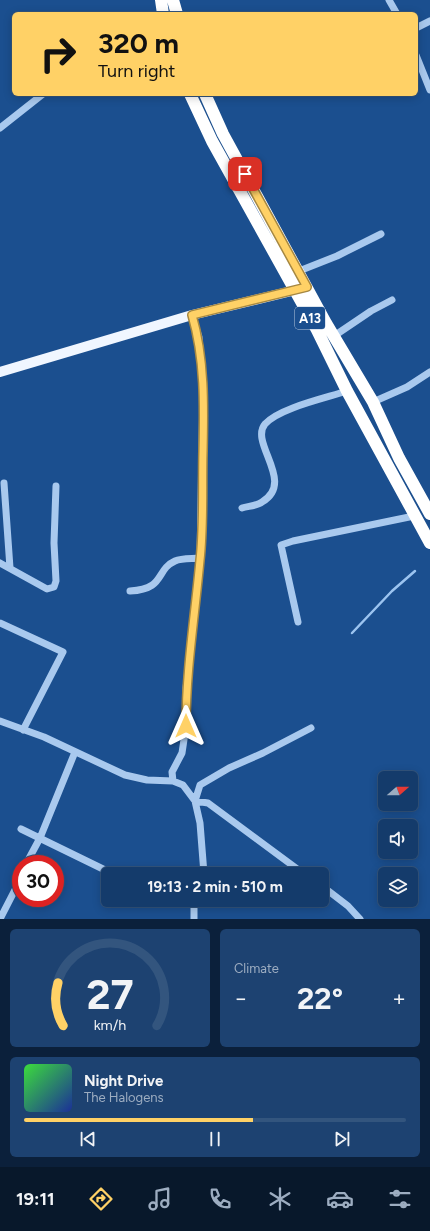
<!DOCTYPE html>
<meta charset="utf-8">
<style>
body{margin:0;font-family:Figtree,sans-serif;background:#1d4271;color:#f1f3f6;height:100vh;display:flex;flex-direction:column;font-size:15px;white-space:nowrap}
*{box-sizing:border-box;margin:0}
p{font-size:13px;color:#9dadc1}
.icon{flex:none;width:22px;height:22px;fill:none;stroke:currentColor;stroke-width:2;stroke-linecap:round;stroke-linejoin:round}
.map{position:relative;height:919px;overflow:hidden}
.details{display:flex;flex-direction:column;gap:10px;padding:10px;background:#0b203b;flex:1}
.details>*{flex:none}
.guide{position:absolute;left:12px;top:12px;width:406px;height:84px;border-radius:6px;box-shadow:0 2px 10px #0003,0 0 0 1px #33557e;background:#ffd166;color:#111;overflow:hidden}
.needle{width:26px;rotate:70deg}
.controls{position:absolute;left:378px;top:771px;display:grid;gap:8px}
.controls a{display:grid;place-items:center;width:40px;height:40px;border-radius:6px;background:#143b6b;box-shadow:0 2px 10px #0003,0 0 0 1px #33557e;font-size:20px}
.speed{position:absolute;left:12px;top:855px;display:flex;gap:8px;font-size:20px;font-weight:700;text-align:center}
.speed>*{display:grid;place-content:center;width:52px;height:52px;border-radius:50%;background:#143b6b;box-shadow:0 2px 10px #0003,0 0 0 1px #33557e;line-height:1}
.speed .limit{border:6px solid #d22;background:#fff;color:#111}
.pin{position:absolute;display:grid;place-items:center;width:34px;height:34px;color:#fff;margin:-17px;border-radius:8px;box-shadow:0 2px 6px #0006}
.me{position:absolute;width:44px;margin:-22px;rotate:0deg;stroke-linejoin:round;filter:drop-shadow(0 0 3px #0008)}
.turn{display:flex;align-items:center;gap:14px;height:84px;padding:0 20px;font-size:18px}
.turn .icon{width:52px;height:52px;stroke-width:2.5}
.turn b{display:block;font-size:28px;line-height:34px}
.big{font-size:30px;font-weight:700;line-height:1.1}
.details .card{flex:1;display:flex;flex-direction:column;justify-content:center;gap:6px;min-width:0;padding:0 14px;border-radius:6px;background:#1d4271}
.details .dial{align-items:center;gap:0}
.dial svg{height:104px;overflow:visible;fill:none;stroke:#33557e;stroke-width:7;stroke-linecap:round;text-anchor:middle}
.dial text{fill:#f1f3f6;stroke:none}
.song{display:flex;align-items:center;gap:12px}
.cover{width:48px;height:48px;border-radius:6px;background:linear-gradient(135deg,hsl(120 70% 55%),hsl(230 70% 35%))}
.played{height:4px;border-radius:2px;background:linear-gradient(90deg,#ffd166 60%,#33557e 60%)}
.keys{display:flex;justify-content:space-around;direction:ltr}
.heat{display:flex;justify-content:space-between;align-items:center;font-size:22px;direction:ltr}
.details .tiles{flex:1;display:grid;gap:10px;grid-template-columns:1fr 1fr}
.card:last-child{grid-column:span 2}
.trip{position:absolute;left:101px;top:867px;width:228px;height:40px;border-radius:6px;background:#143b6b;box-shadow:0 2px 10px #0003,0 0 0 1px #33557e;font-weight:700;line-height:40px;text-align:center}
.tabs{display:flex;height:64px;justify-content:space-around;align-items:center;background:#08182b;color:#9dadc1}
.tabs .icon{width:28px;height:28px}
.tabs .selected{color:#ffd166}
.tabs b{font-size:18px;color:#f1f3f6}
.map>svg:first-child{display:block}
</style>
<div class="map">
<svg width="430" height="919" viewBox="0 0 430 919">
<rect width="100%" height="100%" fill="#1b4f8f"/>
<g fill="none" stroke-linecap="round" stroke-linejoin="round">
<path stroke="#9cc4f0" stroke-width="2.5" d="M352,633l40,-42 23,-20"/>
<path stroke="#a9c9ee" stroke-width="7" d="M389,0l8,14
M416,28l14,-7
M416,55l14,35
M0,128l43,-34
M299,271l38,-15 44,-22
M334,336l37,-25 21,-11
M373,402l34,-15 23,-15
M4,483l6,85
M242,508c6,-2 15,-2 20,-6 34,-20 -13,-59 3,-78 14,-16 61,-26 82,-33
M0,563l47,26 7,-2 2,-6 -2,-38 2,-57
M130,591c36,-2 25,-21 45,-30 7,-3 18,-2 25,-3
M298,622l-17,-77 12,-4 121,-25
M0,623l63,29 -40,78
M0,721l44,16 81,38 22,5 26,1 10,4 12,16 13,2 96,71
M173,781l-1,-9 10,-19 4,-27v-38l14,-130 3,-166 -4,-55 -7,-22
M21,829l82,40
M26,864l14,-26 35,-86
M204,874l-4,-51 -5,-22 5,-16 29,-17 34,-15 48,-25
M322,886l26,20 12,13
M0,919l19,-37 2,-7
M194,919v-11l2,-8"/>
<path stroke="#f0f6ff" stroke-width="10" d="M0,372l192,-57 108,-26"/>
<path stroke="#fff" stroke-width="12" d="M161,0l2,14
M173,0l4,14
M190,94l22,47 105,189 30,61 83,152
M205,94l18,40 103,189 47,79 26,56 31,56"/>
</g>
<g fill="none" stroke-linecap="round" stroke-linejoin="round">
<g stroke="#a68842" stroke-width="10">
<path id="route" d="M186,726c0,-56 9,-111 14,-166 4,-35 2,-74 3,-109 1,-45 2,-92 -11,-136l115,-28 -62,-113"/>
</g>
<use href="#route" stroke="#ffd166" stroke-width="7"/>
</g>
<g text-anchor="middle" stroke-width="4" stroke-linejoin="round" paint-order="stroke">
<rect fill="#1b4f8f" stroke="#bbcadd" stroke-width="1" x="295" y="307" width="30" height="22" rx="3"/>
<g font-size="13" font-weight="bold" fill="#fff">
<text x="310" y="323">A13</text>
</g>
</g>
</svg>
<div class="controls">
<a><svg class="needle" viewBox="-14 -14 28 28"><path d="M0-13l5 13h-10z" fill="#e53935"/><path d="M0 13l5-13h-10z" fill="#9dadc1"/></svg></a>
<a><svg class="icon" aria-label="sound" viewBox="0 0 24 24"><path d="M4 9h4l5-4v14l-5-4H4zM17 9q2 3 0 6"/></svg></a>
<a><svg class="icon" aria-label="layers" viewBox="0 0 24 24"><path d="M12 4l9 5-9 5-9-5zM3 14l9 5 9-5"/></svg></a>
</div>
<div class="speed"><div class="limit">30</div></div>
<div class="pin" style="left:245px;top:174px;background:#d93025"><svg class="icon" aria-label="arrive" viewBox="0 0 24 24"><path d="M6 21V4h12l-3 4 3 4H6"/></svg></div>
<svg class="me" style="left:186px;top:726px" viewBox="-20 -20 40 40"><path d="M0-17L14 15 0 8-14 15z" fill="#ffd166" stroke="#fff" stroke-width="4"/></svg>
<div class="trip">19:13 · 2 min · 510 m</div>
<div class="guide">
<div class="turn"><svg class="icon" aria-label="right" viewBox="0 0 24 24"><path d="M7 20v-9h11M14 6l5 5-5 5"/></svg><div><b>320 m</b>Turn right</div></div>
</div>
</div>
<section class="details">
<div class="tiles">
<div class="card dial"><svg viewBox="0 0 100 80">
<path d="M14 69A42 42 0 1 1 86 69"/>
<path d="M14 69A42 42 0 0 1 10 36" stroke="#ffd166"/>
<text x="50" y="56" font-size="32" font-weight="700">27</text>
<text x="50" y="72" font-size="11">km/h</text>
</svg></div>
<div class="card"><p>Climate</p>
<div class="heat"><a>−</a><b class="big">22°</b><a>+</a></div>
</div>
<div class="card">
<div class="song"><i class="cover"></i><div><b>Night Drive</b><p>The Halogens</p></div></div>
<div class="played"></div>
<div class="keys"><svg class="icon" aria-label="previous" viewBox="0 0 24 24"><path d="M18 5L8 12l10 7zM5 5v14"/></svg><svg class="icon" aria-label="pause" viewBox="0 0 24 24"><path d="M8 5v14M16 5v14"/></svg><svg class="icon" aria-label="next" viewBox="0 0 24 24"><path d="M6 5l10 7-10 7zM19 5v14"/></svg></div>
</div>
</div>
</section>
<nav class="tabs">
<b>19:11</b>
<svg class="icon selected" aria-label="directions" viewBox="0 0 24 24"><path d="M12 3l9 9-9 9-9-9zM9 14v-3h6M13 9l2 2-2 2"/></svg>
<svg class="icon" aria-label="music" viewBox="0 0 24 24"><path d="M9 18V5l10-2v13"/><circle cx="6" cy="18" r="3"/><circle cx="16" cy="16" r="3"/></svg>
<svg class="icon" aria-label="phone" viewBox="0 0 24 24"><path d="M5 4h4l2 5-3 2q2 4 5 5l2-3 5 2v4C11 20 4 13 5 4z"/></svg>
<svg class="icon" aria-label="climate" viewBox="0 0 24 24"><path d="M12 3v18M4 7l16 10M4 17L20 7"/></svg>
<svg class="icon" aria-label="car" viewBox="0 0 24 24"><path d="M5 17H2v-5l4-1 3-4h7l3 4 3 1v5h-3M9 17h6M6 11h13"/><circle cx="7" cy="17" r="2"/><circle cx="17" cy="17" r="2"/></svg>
<svg class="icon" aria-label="filters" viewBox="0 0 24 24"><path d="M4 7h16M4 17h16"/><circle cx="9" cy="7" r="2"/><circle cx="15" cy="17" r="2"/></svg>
</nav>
